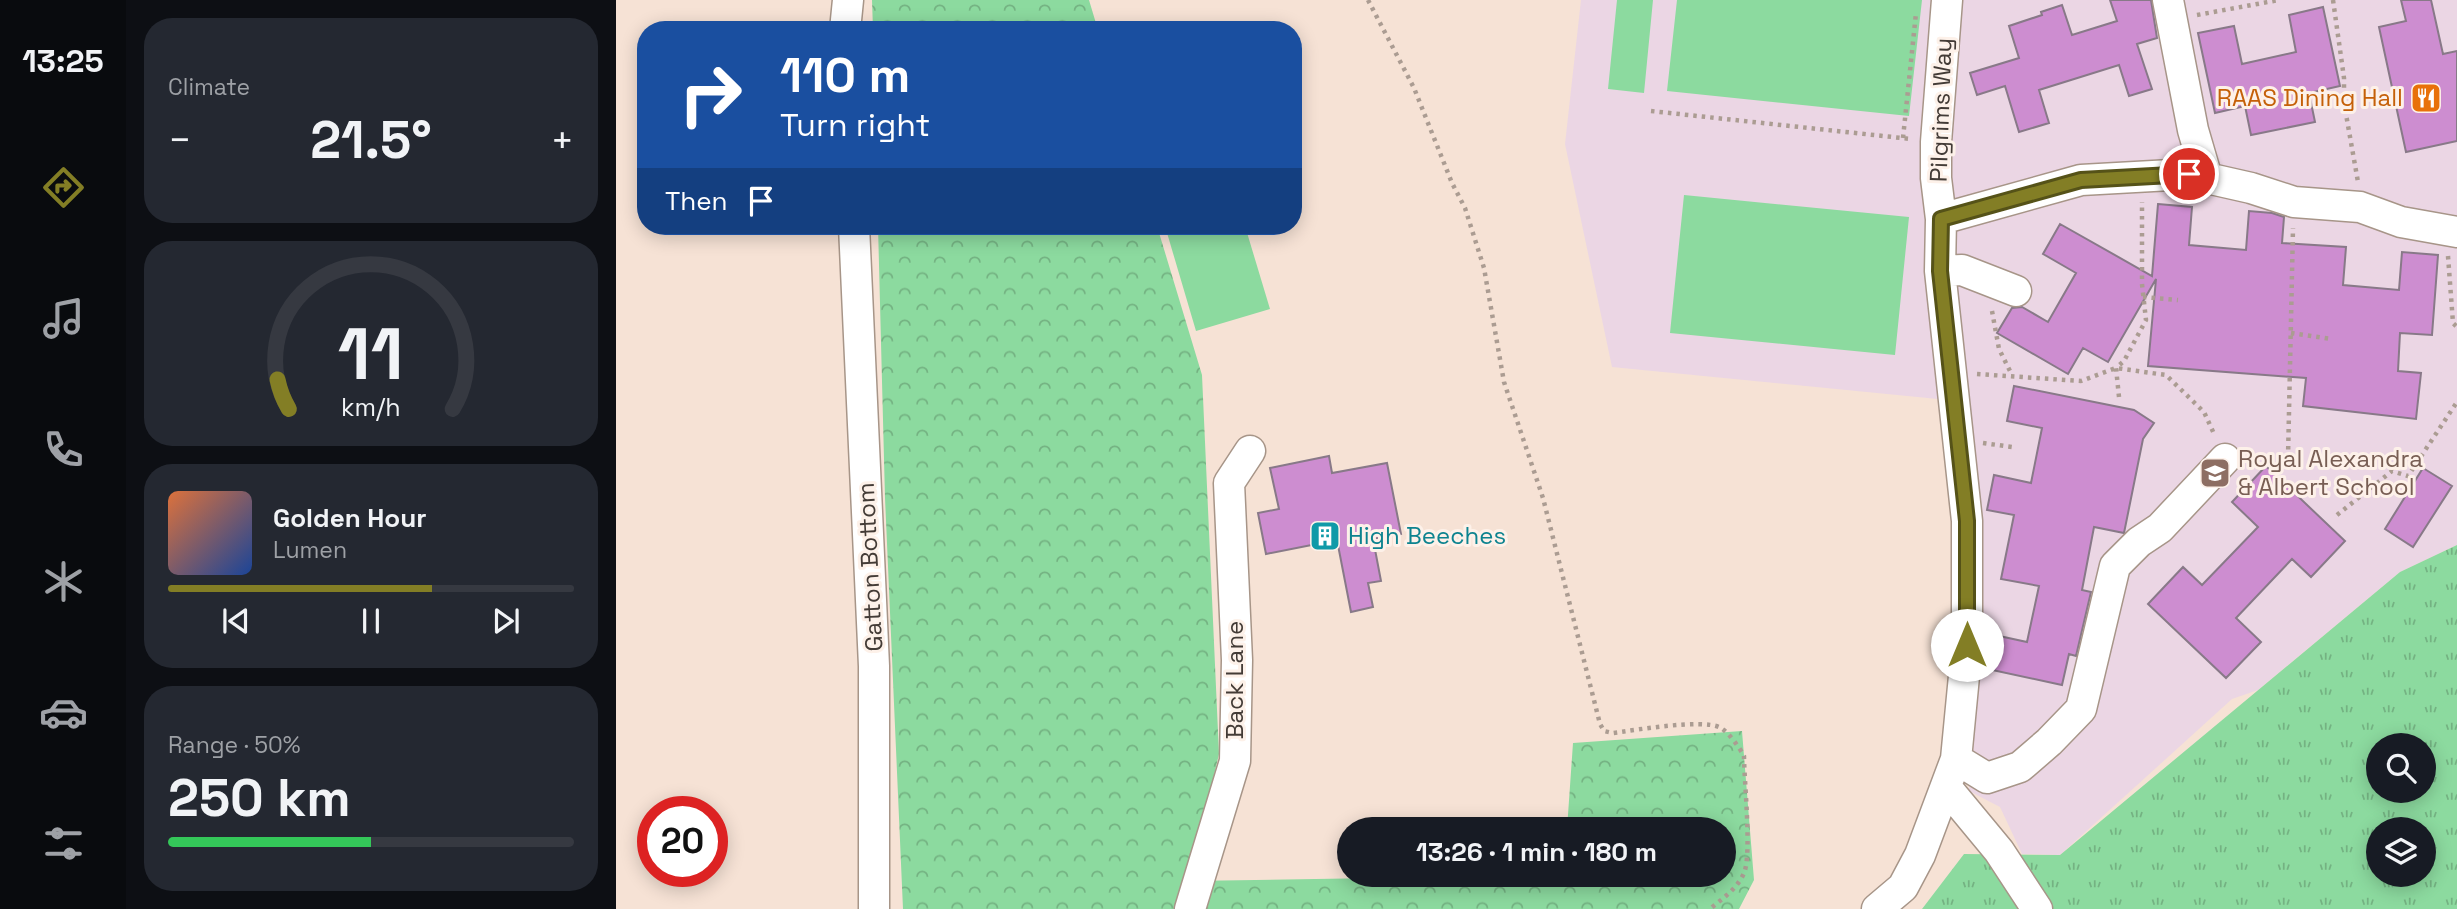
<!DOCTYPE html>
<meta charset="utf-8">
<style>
body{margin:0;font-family:"Space Grotesk",sans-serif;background:#242831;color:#f1f3f6;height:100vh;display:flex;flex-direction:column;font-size:26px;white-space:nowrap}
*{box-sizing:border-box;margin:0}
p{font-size:23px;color:#9ea1a6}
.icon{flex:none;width:38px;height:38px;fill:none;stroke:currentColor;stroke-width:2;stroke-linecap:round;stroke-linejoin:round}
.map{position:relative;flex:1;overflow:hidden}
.sheet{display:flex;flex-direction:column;gap:18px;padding:18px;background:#0d0f14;width:490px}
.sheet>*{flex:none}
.guide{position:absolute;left:21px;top:21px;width:665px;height:214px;border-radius:28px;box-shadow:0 4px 18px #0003;background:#1a4fa0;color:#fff;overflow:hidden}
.tools{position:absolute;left:1750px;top:733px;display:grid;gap:14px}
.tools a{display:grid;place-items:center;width:70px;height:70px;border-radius:50%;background:#171b24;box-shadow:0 4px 18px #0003;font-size:35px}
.speed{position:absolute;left:21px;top:796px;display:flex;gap:14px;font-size:35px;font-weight:700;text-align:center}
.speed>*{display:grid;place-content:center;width:91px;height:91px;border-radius:50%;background:#171b24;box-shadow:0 4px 18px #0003;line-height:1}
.speed .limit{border:10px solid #d22;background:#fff;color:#111}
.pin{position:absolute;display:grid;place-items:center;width:60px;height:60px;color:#fff;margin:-30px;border:4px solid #fff;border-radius:50%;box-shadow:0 2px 7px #0007}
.me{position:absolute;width:77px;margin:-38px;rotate:0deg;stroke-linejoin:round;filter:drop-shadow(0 0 5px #0008)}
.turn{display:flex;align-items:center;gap:24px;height:147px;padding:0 28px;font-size:32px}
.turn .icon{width:91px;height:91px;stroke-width:2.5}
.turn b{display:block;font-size:49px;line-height:60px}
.then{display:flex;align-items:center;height:66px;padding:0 28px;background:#0003;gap:14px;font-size:26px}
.big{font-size:52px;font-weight:700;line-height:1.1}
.sheet .tile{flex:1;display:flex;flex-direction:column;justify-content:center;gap:10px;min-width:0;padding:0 24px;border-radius:28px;background:#242831}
.sheet .dial{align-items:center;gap:0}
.dial svg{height:182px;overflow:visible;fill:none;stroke:#363941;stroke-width:7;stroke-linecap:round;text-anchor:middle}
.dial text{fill:#f1f3f6;stroke:none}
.song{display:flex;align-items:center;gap:21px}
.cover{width:84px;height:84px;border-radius:10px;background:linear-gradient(135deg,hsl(20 70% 55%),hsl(220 70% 35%))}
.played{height:7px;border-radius:4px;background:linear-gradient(90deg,#837e25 65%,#363941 65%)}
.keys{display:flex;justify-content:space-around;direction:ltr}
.heat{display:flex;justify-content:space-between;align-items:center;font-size:38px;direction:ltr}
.charge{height:10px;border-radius:5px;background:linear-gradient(90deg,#34c759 50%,#363941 0)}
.trip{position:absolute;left:721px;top:817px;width:399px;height:70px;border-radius:35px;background:#171b24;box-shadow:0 4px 18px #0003;font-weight:700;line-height:70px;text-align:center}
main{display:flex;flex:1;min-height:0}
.tab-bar{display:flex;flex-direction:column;width:126px;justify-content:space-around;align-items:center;background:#090b0e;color:#9ea1a6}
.tab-bar .icon{width:49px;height:49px}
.tab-bar .active{color:#837e25}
.tab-bar b{font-size:32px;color:#f1f3f6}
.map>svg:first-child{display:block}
</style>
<main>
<nav class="tab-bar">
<b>13:25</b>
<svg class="icon active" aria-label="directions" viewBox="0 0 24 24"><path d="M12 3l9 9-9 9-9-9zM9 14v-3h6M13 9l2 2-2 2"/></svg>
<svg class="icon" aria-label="music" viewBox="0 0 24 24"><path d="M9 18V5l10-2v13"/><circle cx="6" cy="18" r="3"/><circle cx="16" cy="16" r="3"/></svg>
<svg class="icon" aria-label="phone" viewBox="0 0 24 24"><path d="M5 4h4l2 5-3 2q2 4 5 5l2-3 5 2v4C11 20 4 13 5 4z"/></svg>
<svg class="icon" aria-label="climate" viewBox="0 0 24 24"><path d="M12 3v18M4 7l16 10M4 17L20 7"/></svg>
<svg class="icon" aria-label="car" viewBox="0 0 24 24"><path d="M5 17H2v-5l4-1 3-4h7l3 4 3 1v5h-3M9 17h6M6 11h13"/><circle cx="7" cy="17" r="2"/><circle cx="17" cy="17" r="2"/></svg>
<svg class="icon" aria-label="filters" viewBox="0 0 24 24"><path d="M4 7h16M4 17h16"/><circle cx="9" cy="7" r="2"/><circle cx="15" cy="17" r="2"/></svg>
</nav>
<section class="sheet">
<div class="tile"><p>Climate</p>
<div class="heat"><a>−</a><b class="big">21.5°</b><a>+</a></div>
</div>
<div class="tile dial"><svg viewBox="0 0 100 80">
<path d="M14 69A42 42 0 1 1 86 69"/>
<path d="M14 69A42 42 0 0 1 9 56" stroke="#837e25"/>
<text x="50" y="56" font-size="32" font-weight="700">11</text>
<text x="50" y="72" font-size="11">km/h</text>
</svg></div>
<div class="tile">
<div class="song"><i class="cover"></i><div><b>Golden Hour</b><p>Lumen</p></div></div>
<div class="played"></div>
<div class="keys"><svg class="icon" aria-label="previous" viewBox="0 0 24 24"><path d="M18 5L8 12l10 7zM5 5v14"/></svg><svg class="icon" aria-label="pause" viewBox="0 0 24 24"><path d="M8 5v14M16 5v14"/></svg><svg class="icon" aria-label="next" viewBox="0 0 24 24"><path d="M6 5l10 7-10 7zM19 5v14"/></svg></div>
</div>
<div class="tile"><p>Range · 50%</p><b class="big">250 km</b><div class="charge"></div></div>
</section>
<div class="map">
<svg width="1841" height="909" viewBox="0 0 1841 909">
<defs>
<pattern id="grass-tufts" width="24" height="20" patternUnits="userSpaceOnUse" patternTransform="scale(1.75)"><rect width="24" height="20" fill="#8cda9f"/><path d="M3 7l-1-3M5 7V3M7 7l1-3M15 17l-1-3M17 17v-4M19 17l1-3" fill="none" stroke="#74b282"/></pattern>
<pattern id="forest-crowns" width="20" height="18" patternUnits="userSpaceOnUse" patternTransform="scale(1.75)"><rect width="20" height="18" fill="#8cda9f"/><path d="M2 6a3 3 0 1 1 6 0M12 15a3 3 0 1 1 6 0" fill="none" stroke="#74b282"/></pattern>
</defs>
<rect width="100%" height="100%" fill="#f6e2d5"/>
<path fill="#ebd6e4" d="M965,0h876v545l-57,27 -142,118 -26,9 -172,156 -38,-1 -22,-47 -31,-16 13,-208 -14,-181 -356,-35 -47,-223z"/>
<path fill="url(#grass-tufts)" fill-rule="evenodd" d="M1841,545v364h-535l42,-55 96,1 340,-283zM1762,746h46v45h-46zM1762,830h46v45h-46z"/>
<path fill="url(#forest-crowns)" d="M256,0h217l9,30h-225z
M262,226h279l45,149 17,379 -30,127 375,-6h160v-45l-157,-1 6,-86 169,-12 12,149 -15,29h-836l-18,-411z"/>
<path fill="#8cda9f" d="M1001,0h36l-9,93 -36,-4z
M1061,0h245l-13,116 -242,-25z
M1068,195l225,22 -14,138 -225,-22z
M549,226h80l25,83 -74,22z"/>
<path fill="#cd8dd0" stroke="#887988" stroke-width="2" d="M1494,0h41l6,38 -20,6 15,45 -23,7 -10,-31 -80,25 10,33 -30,9 -14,-46 -28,9 -7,-22 49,-15 -10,-32 33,-11 -1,-3 21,-7 10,30 45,-14z
M1785,0h30l12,54 14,-3v90l-51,11 -27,-125 27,-6z
M1707,7l17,79 -31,7 6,29 -64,13 -6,-29 -30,7 -17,-80 36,-7 8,38 54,-12 -7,-37z
M1542,204l34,3 -3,38 57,5 3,-39 23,2 12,4 -2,26 64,4 -3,38 56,5 3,-38 36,3 -6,80 -32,-2 -2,38 23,2 -5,46 -113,-13 3,-28 -158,-12 8,-87 -48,83 -25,-14 -15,26 -71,-41 15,-25 10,-1 26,15 28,-49 -33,-19 17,-30 92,52z
M1398,386l120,24 20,13 -11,16 -19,94 -30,-6 -12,63 9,2 -15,64 -7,-2 -7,31 -79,-17 7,-34 37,8 12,-56 -38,-7 13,-64 -27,-5 7,-35 37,8 11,-55 -35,-7z
M713,456l3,17 55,-10 14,71 -28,5 8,42 -13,2 5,24 -22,5 -14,-72 -71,14 -8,-41 21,-4 -9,-41z
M1650,466l79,75 -34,36 -19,-18 -56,59 25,24 -35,36 -78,-74 35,-37 19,18 56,-58 -26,-25z
M1807,468l29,18 -39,61 -28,-18z"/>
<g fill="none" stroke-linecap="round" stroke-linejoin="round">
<g stroke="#a79588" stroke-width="33">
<path id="minor" d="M1552,0l25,130 14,48
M229,30l3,-30
M1325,219l140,-39 108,-6 62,14 43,14 66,5 41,15 56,10
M238,226l20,440v243
M1324,271l22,-1 54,21
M1340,759l31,19 33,-11 29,-25 32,-33 34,-143 24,-24 21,-14 65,-69
M1330,787l53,64 38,58
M574,909l45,-148 2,-101 -8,-177 21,-32
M1261,909l26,-22 17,-32 36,-96 11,-114v-124l-27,-250 1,-52 -5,-41v-36l11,-142"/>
</g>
<path stroke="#ab9c92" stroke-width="4.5" stroke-dasharray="3.5 5" stroke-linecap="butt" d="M752,0l46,88 38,95 13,25 19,60 20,114 39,116 57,226 4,7 9,2c23,-3 87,-14 106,-6 9,4 20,20 25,29 0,24 8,99 0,117 -7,16 -21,25 -34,36
M1717,0l11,78v25l14,79
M1581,15l82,-15
M1035,111l260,28
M1287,138l13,-125
M1832,256l5,67 4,4
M1527,297l35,3
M1376,311l7,38 13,26
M1675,333l40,6
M1361,374l104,7 35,-13 50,7 38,37 11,24
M1503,397l-3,-29 8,-7 22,-41 -4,-36v-82
M1367,443l29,4
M1672,458l5,-230
M1721,515l55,-44 16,5 49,-74"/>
<use href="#minor" stroke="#fff" stroke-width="30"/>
</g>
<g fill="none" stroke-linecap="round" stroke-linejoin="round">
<g stroke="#555218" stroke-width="18">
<path id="route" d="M1351,645v-124l-27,-250 1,-52 140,-39 108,-6"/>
</g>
<use href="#route" stroke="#837e25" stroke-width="12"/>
</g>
<defs>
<g id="restaurant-square" transform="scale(1.575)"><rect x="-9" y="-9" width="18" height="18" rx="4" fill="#e8710a" stroke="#fdf1e9"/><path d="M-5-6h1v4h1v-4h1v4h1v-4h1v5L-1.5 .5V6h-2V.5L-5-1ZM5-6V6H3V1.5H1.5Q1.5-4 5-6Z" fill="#fff"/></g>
<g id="school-square" transform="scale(1.575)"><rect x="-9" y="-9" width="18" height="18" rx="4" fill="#8d6e63" stroke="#fdf1e9"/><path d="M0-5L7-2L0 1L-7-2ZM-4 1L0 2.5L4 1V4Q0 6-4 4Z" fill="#fff"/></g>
<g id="building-square" transform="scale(1.575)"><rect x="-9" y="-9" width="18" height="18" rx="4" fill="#0f9aa8" stroke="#fdf1e9"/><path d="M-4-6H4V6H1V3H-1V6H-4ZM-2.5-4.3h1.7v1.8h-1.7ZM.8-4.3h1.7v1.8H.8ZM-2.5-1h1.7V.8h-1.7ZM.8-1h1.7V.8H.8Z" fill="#fff"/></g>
</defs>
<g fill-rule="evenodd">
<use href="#restaurant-square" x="1810" y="98"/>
<use href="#school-square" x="1599" y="473"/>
<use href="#building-square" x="709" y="536"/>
</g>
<g text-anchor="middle" stroke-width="6" stroke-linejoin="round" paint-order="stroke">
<g font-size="24" fill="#c56008" stroke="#fdf1e9" text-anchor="end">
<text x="1787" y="106">RAAS Dining Hall</text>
</g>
<g font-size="24" fill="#433b36" stroke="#fdf1e9">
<text transform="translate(1325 110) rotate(-88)" y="8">Pilgrims Way</text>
<text transform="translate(254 567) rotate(-93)" y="8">Gatton Bottom</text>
<text transform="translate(619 680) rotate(-90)" y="8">Back Lane</text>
</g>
<g font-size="24" fill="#785e54" stroke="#fdf1e9" text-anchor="start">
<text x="1622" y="467">Royal Alexandra<tspan x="1622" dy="28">&amp; Albert School</tspan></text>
</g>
<g font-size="24" fill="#0d838f" stroke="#fdf1e9" text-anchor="start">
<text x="732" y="544">High Beeches</text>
</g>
</g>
</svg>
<div class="tools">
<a><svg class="icon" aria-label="search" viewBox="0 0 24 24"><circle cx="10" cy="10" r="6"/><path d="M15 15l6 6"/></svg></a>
<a><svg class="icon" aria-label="layers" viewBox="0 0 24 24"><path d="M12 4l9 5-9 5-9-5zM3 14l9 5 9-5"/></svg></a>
</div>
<div class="speed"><div class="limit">20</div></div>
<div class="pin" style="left:1573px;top:174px;background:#d93025"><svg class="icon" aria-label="arrive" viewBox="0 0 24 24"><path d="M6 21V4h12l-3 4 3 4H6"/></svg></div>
<svg class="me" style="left:1351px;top:645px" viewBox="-20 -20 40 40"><circle r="19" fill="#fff"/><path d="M0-13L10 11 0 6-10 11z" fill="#837e25"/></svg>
<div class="trip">13:26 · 1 min · 180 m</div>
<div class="guide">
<div class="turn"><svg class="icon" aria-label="right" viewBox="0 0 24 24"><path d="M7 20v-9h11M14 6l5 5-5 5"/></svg><div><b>110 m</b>Turn right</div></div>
<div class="then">Then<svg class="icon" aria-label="arrive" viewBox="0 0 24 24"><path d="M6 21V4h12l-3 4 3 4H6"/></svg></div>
</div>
</div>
</main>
